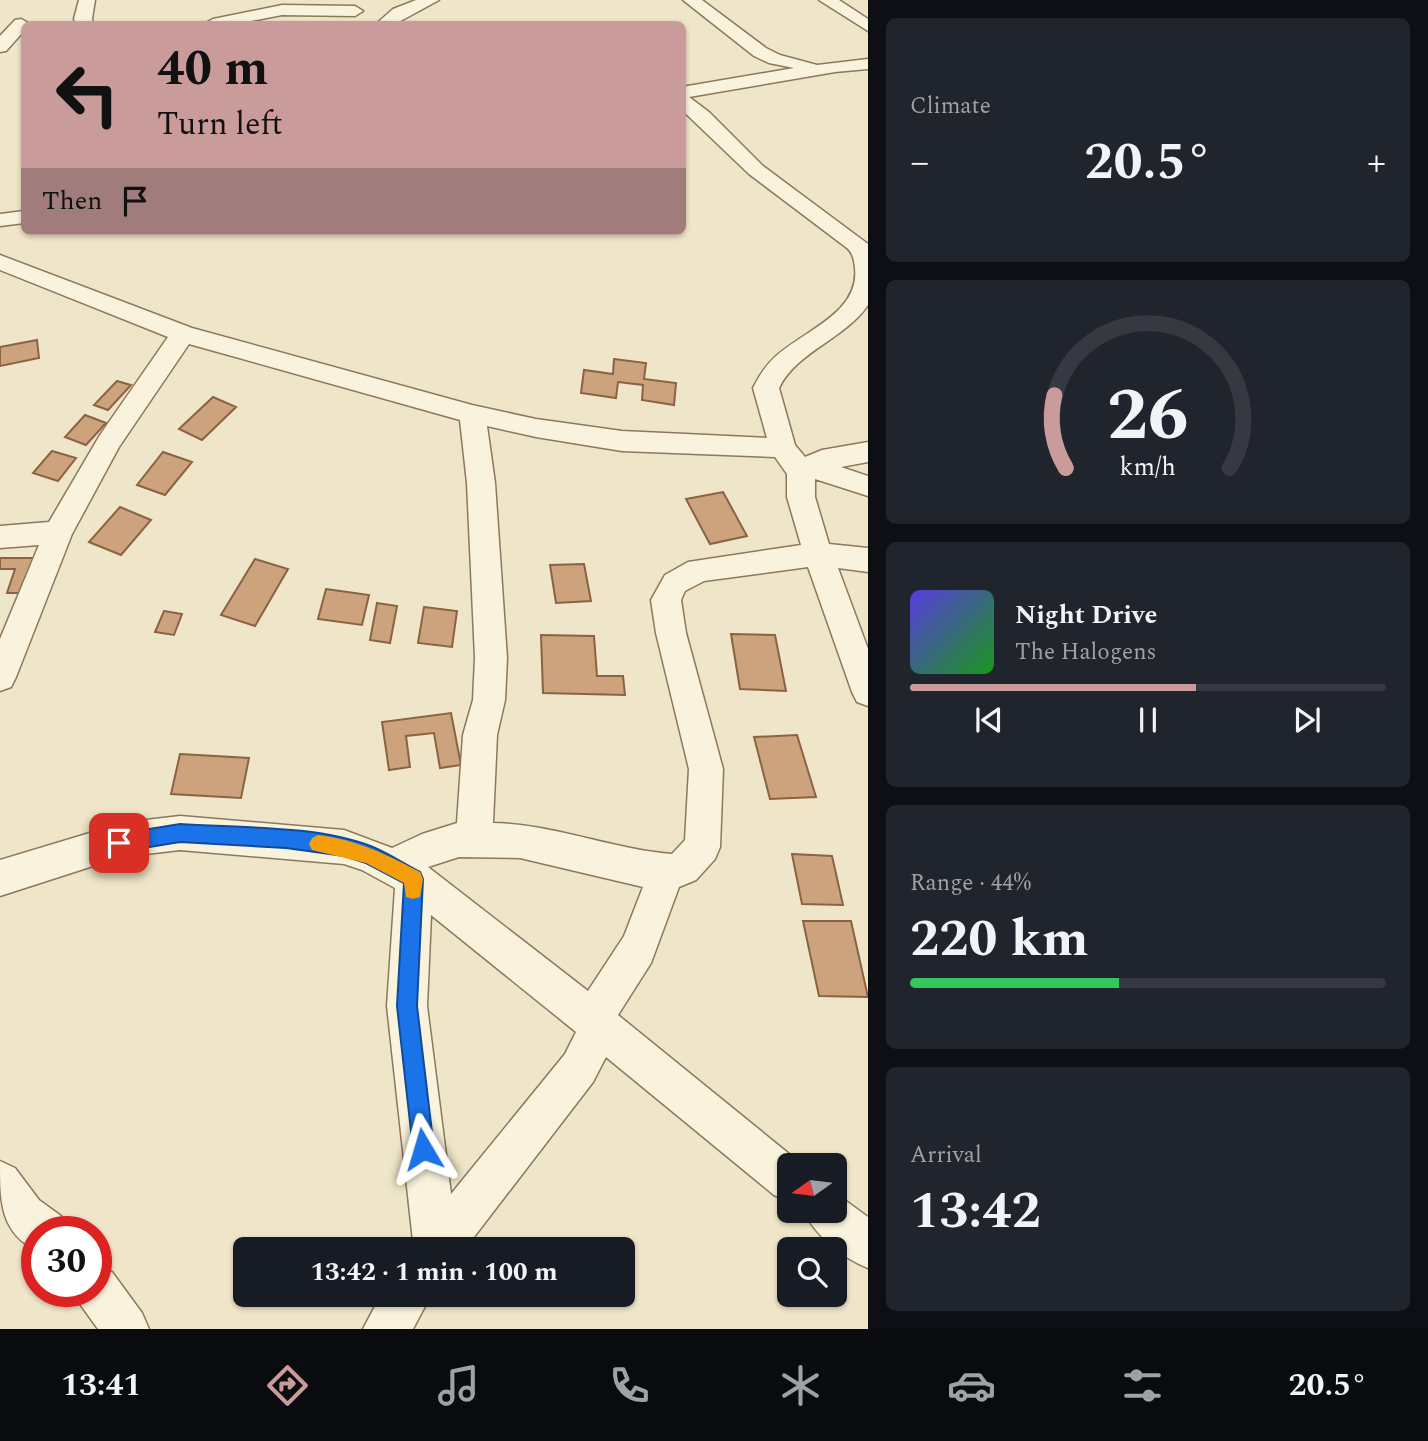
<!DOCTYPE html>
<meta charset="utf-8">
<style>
body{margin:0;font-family:Spectral,serif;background:#20242c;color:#f1f3f6;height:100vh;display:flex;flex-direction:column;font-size:26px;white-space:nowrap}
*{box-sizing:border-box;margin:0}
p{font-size:23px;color:#9ea1a6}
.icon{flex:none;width:38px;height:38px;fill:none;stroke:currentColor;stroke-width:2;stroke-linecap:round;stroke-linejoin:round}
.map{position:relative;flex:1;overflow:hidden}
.details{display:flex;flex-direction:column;gap:18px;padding:18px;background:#0d0f14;width:560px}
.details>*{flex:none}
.top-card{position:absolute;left:21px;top:21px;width:665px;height:214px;border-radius:10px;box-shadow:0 2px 5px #0004;background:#ca9b9b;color:#111;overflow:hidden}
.needle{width:46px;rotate:256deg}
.tools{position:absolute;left:777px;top:1153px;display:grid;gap:14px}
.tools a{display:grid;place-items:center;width:70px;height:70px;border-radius:10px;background:#171b24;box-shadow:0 2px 5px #0004;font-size:35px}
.speed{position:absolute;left:21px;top:1216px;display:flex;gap:14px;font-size:35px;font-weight:700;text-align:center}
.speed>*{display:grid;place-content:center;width:91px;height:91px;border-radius:50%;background:#171b24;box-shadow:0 2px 5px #0004;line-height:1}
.speed .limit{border:10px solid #d22;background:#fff;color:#111}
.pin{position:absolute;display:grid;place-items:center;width:60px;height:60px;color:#fff;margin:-30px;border-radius:14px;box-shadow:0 4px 10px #0006}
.me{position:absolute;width:77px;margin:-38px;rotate:353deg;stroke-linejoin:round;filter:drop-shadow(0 0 5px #0008)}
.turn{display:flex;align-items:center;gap:24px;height:147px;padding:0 21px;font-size:32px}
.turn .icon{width:91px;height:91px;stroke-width:2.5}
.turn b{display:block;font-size:49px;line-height:60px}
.then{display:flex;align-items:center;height:66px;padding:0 21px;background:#0003;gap:14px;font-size:26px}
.big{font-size:52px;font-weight:700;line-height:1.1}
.details .widget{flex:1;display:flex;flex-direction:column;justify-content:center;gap:10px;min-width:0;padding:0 24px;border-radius:10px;background:#20242c}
.details .dial{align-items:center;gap:0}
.dial svg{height:182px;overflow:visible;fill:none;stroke:#363941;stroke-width:7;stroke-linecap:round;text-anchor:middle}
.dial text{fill:#f1f3f6;stroke:none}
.song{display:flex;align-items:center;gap:21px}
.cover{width:84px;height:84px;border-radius:10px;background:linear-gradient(135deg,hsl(250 70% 55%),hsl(120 70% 35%))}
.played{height:7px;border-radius:4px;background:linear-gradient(90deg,#ca9b9b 60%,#363941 60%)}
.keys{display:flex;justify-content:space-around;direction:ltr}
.heat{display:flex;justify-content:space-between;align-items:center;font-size:38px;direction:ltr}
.charge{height:10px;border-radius:5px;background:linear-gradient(90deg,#34c759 44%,#363941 0)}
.trip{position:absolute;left:233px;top:1237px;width:402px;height:70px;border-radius:10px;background:#171b24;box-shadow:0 2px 5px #0004;font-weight:700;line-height:70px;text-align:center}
.tabs{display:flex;height:112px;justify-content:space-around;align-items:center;background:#090b0e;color:#9ea1a6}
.tabs .icon{width:49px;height:49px}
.tabs .current{color:#ca9b9b}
.tabs b{font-size:32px;color:#f1f3f6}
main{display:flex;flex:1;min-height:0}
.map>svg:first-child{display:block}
</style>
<main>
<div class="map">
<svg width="868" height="1329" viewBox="0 0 868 1329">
<rect width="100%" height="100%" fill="#efe5c8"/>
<path fill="#cda37e" stroke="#8b6242" stroke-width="2" d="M37,340l2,18 -39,8v-19z
M614,359l32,4 -2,16 32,4 -2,22 -32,-5 1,-15 -25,-3 -2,16 -35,-5 3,-23 29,4z
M117,381l14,4 -23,25 -14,-5z
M213,397l23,10 -34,33 -23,-11z
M85,415l21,8 -20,22 -21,-8z
M52,451l24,7 -18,23 -25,-8z
M163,452l29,10 -27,33 -28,-10z
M723,492l24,44 -37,8 -24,-45z
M120,507l31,13 -30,35 -32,-13z
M0,558h36l-12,35h-17l8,-24h-15z
M255,559l33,10 -33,57 -34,-11z
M584,564l7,37 -35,2 -6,-38z
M326,589l43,6 -7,30 -44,-6z
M377,603l20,3 -7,37 -20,-3z
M424,607l33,4 -5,36 -34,-4z
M164,611l18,3 -8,21 -19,-3z
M731,634l44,1 11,56 -46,-2z
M541,635l53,1 3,40h26l2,19 -82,-2z
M451,713l10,52 -21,3 -6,-35 -28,3 4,31 -21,3 -7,-48z
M797,735l19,62 -46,2 -16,-62z
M180,754l69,4 -8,40 -70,-4z
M792,854l40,2 11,49 -41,-1z
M803,921h48l17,76 -49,-1z"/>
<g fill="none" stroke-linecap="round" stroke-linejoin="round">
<g stroke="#8c785d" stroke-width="3">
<path id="minor" d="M79,0h16l-3,19 1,5h-17l-2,-5z
M416,0h23l-44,24h-19l17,-15z
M683,0h19l64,48 14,7 37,10 51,-6v10l-33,3 -146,25 20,15 54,54 105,78v61c-23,34 -71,46 -89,83l16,57 10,12 17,-7 46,-8v20l-27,5 27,9v20l-53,-17v18l14,47 39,4v24l-30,-4 30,81v57l-11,-4 -5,-10 -44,-125 -104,14 -19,10 -4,9 5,33 37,136 -3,78 -5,12 -19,21 -17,7 -28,76 -33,52 186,151h-15v35l-15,-6 -168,-138 -13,25 -129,168h-50l-27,-244 8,-118 -33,-18 -18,-6 -164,-14 -34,4 -53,12 -93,30v-36l93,-28 53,-12 34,-4 164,14 48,18 30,-14 35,-11 6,-88 10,-35 2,-42 -8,-175 -7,-63 -271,-76 -70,103 -47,87 -56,143 -5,10 -11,4v-52l39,-94 -39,3v-22l49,-4 51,-87 68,-98 -168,-67v-15l192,73 280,77 64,14 86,12 145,7 -14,-50c6,-12 12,-22 22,-31 28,-26 85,-44 80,-89 -1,-8 -2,-15 -8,-20l-98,-74 -67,-64v-23l112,-19 -25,-5 -15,-7zM487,426l49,11 86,14 153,6 12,17v23l14,48 -113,17 -23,13 -14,25 5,33 33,136 -4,71 -13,14c-61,-5 -119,-30 -179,-31l4,-88 8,-35 2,-42 -12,-175zM459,857l61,1 123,29 -19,49 -36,55 -160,-124zM431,915l145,117 -11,22 -114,140 -24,-188z
M819,0h20l29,19v12z
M282,5l73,1 8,5 -8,5 -73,-1 -46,9h-32l9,-5z
M21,19l9,5h-6v7l-18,20 -6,1v-16l15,-16z
M24,211v12l-24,3v-12z
M0,1161l15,7 24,32 22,16 6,16h-30v19c-37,-19 -37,-49 -37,-90z
M835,1193l33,24v51c-25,-10 -53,-32 -64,-57h31z
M96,1265l16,7 30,41 7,16h-51l-18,-25 -5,-12h21z
M381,1295h50l-18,34h-50z"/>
</g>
<use href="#minor" fill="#f9f2dc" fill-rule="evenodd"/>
</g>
<path fill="#1a73e8" stroke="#114b97" stroke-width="2" d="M180,824c60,4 137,1 193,23 16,7 32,17 47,25l3,7 -6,127 17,143 -3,8 -8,3 -7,-3 -3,-8 -16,-143 7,-123 -38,-20 -22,-7 -58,-8 -106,-6 -61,10 -6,-3 -3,-6 3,-6 6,-3z"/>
<path fill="#f59e0b" d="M318,835c39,5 68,19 102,37l3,7 -3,18 -7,2 -7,-2 -2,-14 -38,-20 -54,-13 -3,-6 3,-6z"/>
</svg>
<div class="tools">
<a><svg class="needle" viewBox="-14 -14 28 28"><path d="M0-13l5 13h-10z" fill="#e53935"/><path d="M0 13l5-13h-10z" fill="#9ea1a6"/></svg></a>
<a><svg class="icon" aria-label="search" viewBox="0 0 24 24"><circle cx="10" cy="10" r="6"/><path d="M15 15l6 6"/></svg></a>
</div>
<div class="speed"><div class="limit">30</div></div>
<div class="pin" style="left:119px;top:843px;background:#d93025"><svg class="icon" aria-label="arrive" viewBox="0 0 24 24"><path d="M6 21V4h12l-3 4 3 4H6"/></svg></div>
<svg class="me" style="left:423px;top:1149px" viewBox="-20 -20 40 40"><path d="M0-17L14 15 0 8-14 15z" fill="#1a73e8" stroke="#fff" stroke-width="4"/></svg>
<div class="trip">13:42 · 1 min · 100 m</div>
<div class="top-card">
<div class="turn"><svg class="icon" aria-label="left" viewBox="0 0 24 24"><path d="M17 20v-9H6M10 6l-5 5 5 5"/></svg><div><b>40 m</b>Turn left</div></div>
<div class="then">Then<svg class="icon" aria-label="arrive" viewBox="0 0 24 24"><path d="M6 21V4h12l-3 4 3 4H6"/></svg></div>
</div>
</div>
<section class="details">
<div class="widget"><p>Climate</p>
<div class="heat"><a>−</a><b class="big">20.5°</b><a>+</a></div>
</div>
<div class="widget dial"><svg viewBox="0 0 100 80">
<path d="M14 69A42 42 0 1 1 86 69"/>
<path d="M14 69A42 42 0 0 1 9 37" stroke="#ca9b9b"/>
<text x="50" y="56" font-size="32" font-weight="700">26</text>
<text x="50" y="72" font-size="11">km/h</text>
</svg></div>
<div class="widget">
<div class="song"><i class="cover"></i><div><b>Night Drive</b><p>The Halogens</p></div></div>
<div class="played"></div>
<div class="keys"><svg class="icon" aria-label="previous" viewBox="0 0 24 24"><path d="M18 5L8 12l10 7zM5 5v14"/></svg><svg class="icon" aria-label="pause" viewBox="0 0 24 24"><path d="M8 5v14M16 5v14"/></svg><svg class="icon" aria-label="next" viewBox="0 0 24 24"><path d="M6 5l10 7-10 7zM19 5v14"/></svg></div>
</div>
<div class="widget"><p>Range · 44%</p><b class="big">220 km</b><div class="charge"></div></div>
<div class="widget"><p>Arrival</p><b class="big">13:42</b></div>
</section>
</main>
<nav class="tabs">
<b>13:41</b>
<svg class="icon current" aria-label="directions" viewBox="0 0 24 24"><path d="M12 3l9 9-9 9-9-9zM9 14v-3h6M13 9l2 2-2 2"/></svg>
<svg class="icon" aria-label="music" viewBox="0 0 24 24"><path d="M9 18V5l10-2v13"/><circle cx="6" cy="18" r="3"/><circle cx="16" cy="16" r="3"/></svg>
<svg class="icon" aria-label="phone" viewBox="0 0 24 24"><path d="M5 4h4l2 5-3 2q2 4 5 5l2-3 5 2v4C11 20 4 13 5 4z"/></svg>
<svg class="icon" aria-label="climate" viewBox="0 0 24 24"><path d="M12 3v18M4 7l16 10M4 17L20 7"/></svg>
<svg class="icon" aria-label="car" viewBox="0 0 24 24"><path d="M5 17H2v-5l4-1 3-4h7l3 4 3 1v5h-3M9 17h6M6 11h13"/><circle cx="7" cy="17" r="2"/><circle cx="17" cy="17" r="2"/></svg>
<svg class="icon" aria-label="filters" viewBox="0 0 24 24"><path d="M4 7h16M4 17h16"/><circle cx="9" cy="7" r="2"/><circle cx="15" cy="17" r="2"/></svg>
<b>20.5°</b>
</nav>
